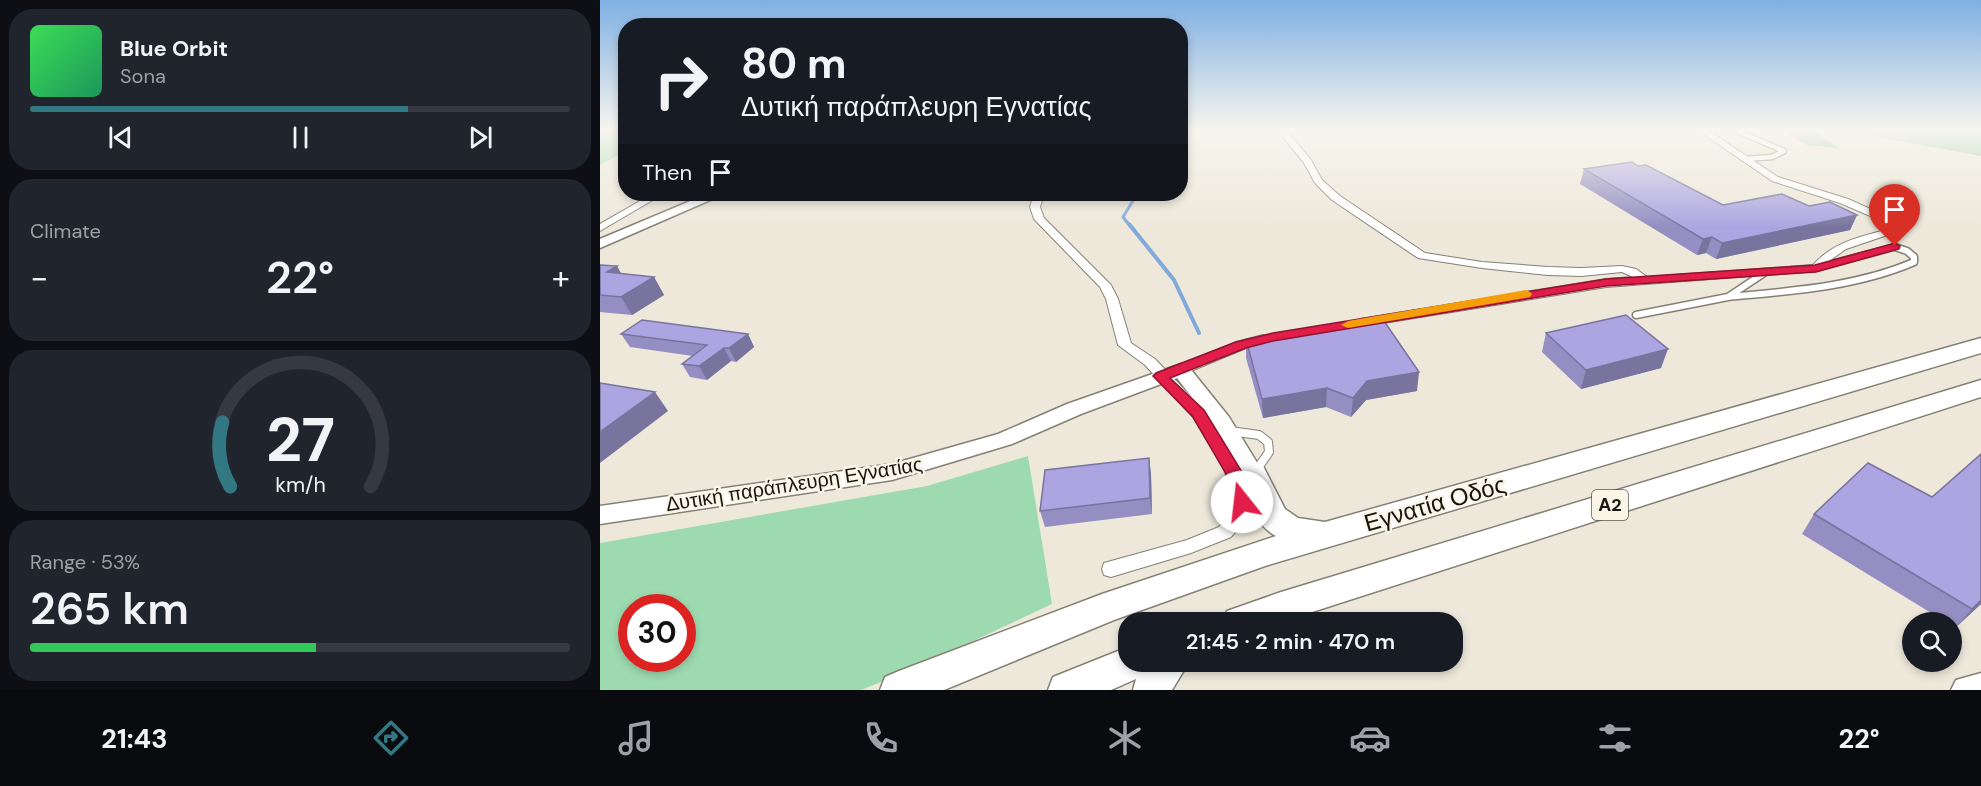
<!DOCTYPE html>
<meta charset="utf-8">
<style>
body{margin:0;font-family:"DM Sans",sans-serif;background:#20242c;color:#f1f3f6;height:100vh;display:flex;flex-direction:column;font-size:22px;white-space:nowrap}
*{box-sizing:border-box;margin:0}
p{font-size:20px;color:#9ea1a6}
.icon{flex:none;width:33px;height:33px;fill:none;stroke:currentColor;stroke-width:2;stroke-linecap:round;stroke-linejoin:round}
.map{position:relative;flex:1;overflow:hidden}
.drawer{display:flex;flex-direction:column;gap:9px;padding:9px;background:#0d0f14;width:600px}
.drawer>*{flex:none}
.banner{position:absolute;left:18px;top:18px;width:570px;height:183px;border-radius:24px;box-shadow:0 3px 9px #0003;background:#171b24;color:#f1f3f6;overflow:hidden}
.fabs{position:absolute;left:1302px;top:612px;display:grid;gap:12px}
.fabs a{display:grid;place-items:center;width:60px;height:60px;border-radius:50%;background:#171b24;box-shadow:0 3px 9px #0003;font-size:30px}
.speed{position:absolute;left:18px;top:594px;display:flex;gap:12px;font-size:30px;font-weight:700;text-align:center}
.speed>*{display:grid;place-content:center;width:78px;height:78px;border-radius:50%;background:#171b24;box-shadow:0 3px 9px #0003;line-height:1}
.speed .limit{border:9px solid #d22;background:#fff;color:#111}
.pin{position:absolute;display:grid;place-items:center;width:51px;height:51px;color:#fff;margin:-62px -26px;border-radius:50% 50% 50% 0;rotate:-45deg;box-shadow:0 0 6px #0007}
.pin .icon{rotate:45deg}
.me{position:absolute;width:66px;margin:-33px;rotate:344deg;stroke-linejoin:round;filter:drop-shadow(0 0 4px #0008)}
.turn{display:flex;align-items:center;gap:21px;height:126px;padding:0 24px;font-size:27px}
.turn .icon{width:78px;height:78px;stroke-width:2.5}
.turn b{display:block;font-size:42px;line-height:51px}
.then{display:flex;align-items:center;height:57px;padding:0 24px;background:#0003;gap:12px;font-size:22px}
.big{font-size:45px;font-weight:600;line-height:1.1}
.drawer .widget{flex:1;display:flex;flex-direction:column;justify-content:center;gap:9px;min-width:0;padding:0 21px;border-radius:24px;background:#20242c}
.drawer .dial{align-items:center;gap:0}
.dial svg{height:156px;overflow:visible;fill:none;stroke:#363941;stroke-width:7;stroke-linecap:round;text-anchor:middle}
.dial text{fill:#f1f3f6;stroke:none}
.song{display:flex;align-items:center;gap:18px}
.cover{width:72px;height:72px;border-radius:9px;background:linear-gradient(135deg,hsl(130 70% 55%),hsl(150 70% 35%))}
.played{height:6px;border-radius:3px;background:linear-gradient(90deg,#317883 70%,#363941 70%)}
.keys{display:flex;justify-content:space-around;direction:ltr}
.heat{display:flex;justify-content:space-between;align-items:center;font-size:33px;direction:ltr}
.charge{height:9px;border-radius:4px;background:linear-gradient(90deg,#34c759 53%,#363941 0)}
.trip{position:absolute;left:518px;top:612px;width:345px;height:60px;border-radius:24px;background:#171b24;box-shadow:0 3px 9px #0003;font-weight:600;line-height:60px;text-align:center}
.tab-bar{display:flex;height:96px;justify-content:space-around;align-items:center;background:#090b0e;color:#9ea1a6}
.tab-bar .icon{width:42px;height:42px}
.tab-bar .on{color:#317883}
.tab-bar b{font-size:27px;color:#f1f3f6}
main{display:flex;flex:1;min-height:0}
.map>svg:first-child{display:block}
</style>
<main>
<section class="drawer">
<div class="widget">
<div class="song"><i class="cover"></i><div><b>Blue Orbit</b><p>Sona</p></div></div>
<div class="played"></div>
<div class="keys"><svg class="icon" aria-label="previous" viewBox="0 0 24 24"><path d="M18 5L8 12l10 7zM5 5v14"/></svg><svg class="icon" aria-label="pause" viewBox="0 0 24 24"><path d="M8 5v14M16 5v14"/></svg><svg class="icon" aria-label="next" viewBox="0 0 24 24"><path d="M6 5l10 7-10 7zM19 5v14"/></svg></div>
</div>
<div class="widget"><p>Climate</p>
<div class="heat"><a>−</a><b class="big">22°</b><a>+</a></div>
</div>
<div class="widget dial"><svg viewBox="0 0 100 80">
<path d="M14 69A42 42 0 1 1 86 69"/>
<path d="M14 69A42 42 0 0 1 10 36" stroke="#317883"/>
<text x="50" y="56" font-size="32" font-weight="700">27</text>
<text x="50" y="72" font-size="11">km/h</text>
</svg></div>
<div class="widget"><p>Range · 53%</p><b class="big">265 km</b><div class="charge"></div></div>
</section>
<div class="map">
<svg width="1381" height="690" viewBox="0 0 1381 690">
<rect width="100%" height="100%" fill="#ede8da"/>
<path fill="#9edab0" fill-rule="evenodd" d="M0,131h25l1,20 -26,14z
M428,456l24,148 -134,63 -57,23h-261v-147l327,-57zM32,608h50v50h-50z"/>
<path fill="#8fcba1" d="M1183,131h30l26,17 -32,-3z
M1267,131h114v25l-108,-20z"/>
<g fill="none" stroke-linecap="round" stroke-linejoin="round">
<path stroke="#82a9dc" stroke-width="3" d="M0,136l10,-5
M530,226l-7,-9 14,-23"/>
<path stroke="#82a9dc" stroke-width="4" d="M529,224l45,56 25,53"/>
<g stroke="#858073" stroke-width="7">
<path id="lane-far2" d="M1137,131l47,20 -12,6 -27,2"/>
</g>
<g stroke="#858073" stroke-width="9">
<path id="lane-far1" d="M1128,297c63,-6 128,-10 186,-35v-5l-7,-6 -12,-4
M1036,315l92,-18 36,-24"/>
</g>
<g stroke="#858073" stroke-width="10">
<path id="lane" d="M630,431l29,4 9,7 1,10 -14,20"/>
</g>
<g stroke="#858073" stroke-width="2">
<path id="street" d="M678,131h9l24,29 11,20 18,16 85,57 57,9 66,5 33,1 41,-2 14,3 11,8 166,-12c22,-25 52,-29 83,-38l-56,-24 -68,-22 -73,-50h10l69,46 70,22 63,28 -65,22 -17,12 66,-17 4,1v4l-83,22 -210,16 -241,39 -6,-4 1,-3 246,-40 27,-2 -11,-5 -41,4 -33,-1 -66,-7 -64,-10 -86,-58 -17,-17 -11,-20z
M52,194h11l-63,37v-7z
M434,194h10l-4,13 4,11 67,67 7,14 13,44 24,16 49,51 38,62 9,30 -9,22 -11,13 -40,16 -80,24 -7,-2 -2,-6 2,-6 83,-23 32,-13 9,-11 5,-14 -7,-30 -33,-55 -48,-52 -27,-20 -12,-46 -6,-12 -66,-68 -4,-12z
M663,335l5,1 2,3 -2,3 -22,6 -60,25 -5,1 -7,-4 2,-3 60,-25z"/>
</g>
<g stroke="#858073" stroke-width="3">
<path id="secondary" d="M107,194h17l-124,54v-9z
M581,364l7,2 41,51 35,57 -3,6 -8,2 -8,-2 -31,-54 -37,-48 -96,36 -69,30 -120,36 -292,44v-18l292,-42 106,-30 69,-30z
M1381,673v17h-30l5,-10z"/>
</g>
<g stroke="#858073" stroke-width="3">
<path id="highway" d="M1381,338v15l-716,213 -151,54 -170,70h-64l5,-13 14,-6 203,-77 174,-58c-22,-11 -29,-40 -38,-62l5,-8 10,-3 10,3 22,43 13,9 27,4z
M1381,380v17l-700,225h-59l5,-11 54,-19z
M528,647v15h61l-17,28h-39l3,-11 -25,11h-63l5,-13z"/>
</g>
<use href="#lane-far2" stroke="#fff" stroke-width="4.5"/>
<use href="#lane-far1" stroke="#fff" stroke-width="6"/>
<use href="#lane" stroke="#fff" stroke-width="8"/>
<use href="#street" fill="#fff" fill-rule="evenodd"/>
<use href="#secondary" fill="#fff" fill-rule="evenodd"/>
<use href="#highway" fill="#fff" fill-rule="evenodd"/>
</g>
<path fill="#948ec2" d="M1038,166l85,39 86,1 48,9 -7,15 -134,29 -10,-6 -9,2 -117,-71 4,-15z
M0,265l21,9 33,3 10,18 -32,20 -32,-3z
M946,333l115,35 -80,21 -39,-37z
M21,334h127l6,13 -18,15 -5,-1 -24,19 -17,-3 -8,-13 11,-8 -63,-9z
M646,339l171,52 -51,9 -15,17 -25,-10 -63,11 -17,-60z
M1381,454v150l-26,24 -3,-2v-4h-6l-144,-88 12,-20 118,-17z
M549,458l2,16 1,40 -107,13 -5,-16z"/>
<path fill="#78749e" d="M1257,215l-7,15 -134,29 6,-16z
M1112,237l-6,16 -9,2 6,-16z
M17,266l10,18 -20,-12z
M54,277l10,18 -32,20 -11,-18z
M148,334l6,13 -18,15 -7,-14z
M124,348l7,13 -24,19 -8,-14z
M1068,349l-7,19 -80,21 5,-19z
M819,372l-2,19 -51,9 -15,17 2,-19 14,-17z
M727,388l-1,19 -63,11 -1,-19z
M55,392l13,19 -68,52v-31z
M549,458l2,16 1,40 -2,-16z
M1381,600v4l-26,24 17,-19z"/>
<path fill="#aca5e1" stroke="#78749e" stroke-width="1.5" d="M1032,162l6,4 8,-1 77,40 59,-11 27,12 21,-4 27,13 -135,28 -10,-6 -9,2 -119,-70z
M0,265l17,1 -10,6 47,5 -33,20 -21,-2z
M1026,315l42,34 -82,21 -40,-37z
M782,318l37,54 -52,9 -14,17 -26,-10 -65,11 -16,-60z
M42,320l106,14 -19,14h-5l-25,18 -17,-2 25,-19 -86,-11z
M0,383l55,9 -55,40z
M1381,454v146l-9,9 -158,-95 54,-51 64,34z
M549,458l1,40 -110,13 5,-41z"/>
<linearGradient id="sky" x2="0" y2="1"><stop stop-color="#7fb0e3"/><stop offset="0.57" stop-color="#f7f5ee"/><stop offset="1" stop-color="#f7f5ee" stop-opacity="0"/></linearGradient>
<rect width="1381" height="228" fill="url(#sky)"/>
<path fill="#e11d48" stroke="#92132f" stroke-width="1.5" d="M1295,243l5,3 -1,3 -83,23 -210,14 -333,55 -27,7 -76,30 34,32 38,62 9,30 -3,5 -6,2 -6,-2 -11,-35 -32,-55 -40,-41 3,-3 80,-31 37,-9 333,-54 209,-14z"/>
<path fill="#f59e0b" d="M926,290l4,2 2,2 -2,3 -182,31 -7,-3 7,-4z"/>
<g text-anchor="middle" stroke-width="5" stroke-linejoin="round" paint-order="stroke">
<rect fill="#faf5e7" stroke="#5b5850" stroke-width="1.5" x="992" y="490" width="36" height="30" rx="4.5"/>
<g font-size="18" font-weight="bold" fill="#171510">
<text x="1010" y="511">Α2</text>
</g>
<g font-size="20" fill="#171510" stroke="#faf5e7">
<text transform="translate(194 484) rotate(-9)" y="7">Δυτική παράπλευρη Εγνατίας</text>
</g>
<g font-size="24" fill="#171510" stroke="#faf5e7">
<text transform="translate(835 504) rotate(-16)" y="8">Εγνατία Οδός</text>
</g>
</g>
</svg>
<div class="fabs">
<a><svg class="icon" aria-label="search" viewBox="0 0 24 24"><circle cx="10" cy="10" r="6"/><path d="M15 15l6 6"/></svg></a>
</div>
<div class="speed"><div class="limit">30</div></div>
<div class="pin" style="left:1295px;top:246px;background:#d93025"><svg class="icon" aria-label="arrive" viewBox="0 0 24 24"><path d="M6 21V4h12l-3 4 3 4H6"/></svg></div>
<svg class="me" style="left:642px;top:502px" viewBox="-20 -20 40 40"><circle r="19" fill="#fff"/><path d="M0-13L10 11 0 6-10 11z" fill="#e11d48"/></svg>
<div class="trip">21:45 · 2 min · 470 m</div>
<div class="banner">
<div class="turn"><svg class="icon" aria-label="right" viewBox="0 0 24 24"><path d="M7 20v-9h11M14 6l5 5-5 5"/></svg><div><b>80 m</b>Δυτική παράπλευρη Εγνατίας</div></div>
<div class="then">Then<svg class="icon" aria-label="arrive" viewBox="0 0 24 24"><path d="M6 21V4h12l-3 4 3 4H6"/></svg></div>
</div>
</div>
</main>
<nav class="tab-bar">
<b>21:43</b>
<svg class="icon on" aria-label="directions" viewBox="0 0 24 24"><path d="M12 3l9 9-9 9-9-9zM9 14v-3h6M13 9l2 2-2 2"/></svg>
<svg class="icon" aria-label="music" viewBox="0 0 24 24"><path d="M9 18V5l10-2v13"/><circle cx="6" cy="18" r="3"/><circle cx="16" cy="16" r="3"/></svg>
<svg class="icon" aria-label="phone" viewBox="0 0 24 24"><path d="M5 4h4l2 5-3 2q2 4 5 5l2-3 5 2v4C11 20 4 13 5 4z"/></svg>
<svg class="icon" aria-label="climate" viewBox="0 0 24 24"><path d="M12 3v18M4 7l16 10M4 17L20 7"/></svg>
<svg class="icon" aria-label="car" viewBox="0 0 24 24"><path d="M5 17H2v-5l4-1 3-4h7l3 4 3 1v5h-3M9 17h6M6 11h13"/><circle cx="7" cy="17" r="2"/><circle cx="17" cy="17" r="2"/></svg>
<svg class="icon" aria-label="filters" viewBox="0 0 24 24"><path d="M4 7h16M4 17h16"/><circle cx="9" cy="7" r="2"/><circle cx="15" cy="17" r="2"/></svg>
<b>22°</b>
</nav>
